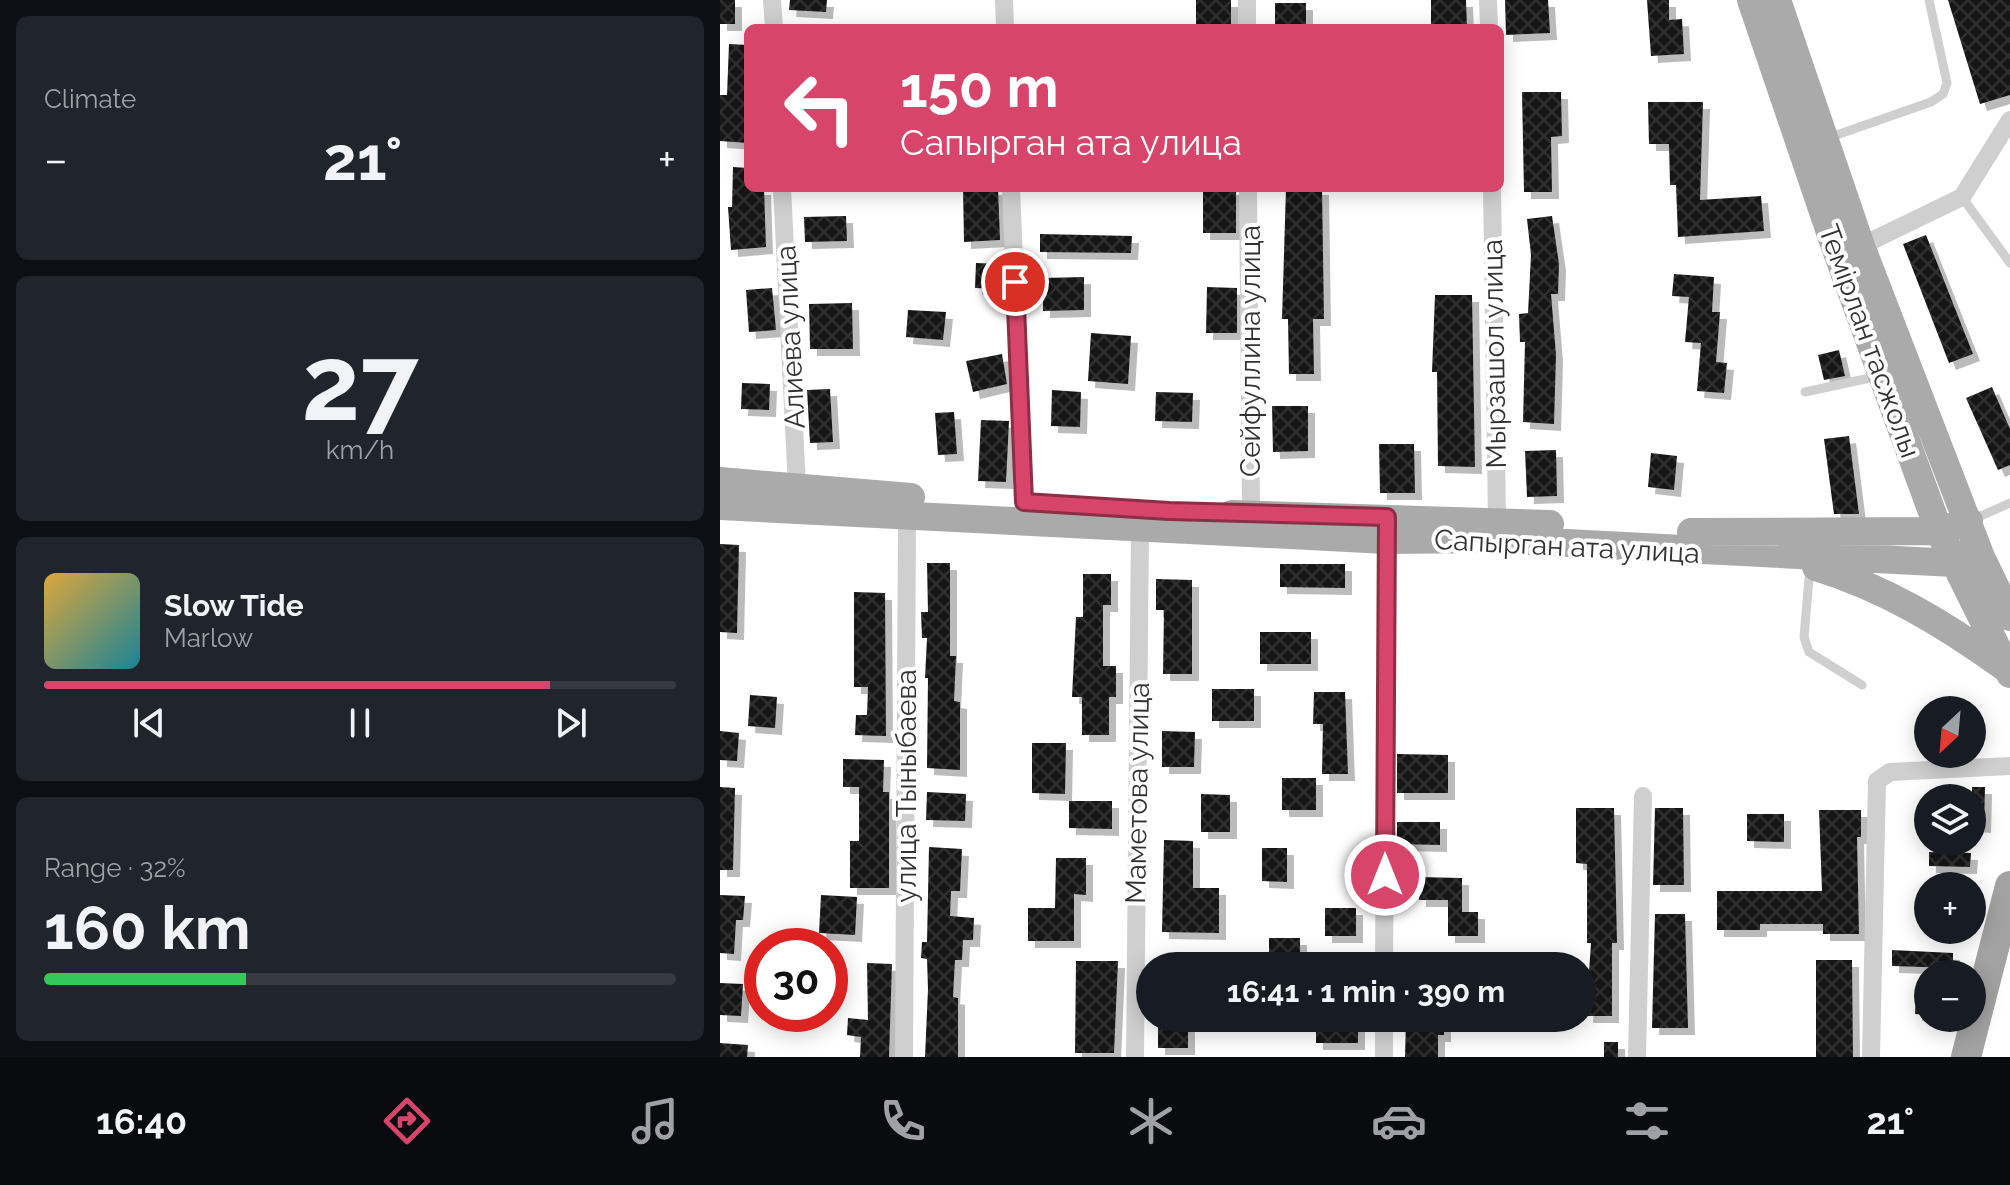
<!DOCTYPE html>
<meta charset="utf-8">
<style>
body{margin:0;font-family:Raleway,sans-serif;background:#20242c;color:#f1f3f6;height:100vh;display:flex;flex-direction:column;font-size:30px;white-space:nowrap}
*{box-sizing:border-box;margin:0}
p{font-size:26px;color:#9ea1a6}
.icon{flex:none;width:44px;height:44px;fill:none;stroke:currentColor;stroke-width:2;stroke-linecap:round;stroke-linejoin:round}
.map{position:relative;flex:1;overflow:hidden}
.sheet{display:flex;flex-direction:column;gap:16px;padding:16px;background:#0d0f14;width:720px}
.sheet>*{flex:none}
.guide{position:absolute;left:24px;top:24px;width:760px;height:168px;border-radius:12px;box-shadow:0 4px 20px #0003;background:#d7466a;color:#fff;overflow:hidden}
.needle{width:52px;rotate:206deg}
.buttons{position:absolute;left:1194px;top:696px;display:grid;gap:16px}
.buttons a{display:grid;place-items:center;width:72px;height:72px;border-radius:50%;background:#171b24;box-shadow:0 4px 20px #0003;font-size:40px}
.speed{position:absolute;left:24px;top:928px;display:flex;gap:16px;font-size:40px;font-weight:700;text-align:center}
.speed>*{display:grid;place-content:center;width:104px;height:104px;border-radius:50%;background:#171b24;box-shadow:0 4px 20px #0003;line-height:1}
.speed .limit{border:12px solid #d22;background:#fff;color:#111}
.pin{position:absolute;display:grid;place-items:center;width:68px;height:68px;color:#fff;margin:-34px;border:4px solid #fff;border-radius:50%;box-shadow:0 2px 8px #0007}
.me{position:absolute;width:88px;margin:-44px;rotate:0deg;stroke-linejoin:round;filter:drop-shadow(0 0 6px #0008)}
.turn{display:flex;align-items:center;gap:28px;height:168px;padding:0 24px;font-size:36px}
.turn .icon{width:104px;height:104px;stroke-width:2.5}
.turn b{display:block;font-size:56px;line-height:68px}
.big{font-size:60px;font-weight:700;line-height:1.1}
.sheet .widget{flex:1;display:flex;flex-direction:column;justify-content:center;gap:12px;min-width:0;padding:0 28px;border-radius:12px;background:#20242c}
.sheet .dial{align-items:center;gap:0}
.dial b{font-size:104px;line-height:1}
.song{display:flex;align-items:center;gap:24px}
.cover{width:96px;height:96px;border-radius:12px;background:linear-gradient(135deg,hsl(40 70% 55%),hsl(190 70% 35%))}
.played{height:8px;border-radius:4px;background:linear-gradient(90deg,#d7466a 80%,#363941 80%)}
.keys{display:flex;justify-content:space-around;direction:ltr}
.heat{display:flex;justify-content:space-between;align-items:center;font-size:44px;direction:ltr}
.charge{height:12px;border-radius:6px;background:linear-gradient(90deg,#34c759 32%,#363941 0)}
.trip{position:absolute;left:416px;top:952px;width:460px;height:80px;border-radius:40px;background:#171b24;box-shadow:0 4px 20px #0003;font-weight:700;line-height:80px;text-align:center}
.tabs{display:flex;height:128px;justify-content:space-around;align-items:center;background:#090b0e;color:#9ea1a6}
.tabs .icon{width:56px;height:56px}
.tabs .active{color:#d7466a}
.tabs b{font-size:36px;color:#f1f3f6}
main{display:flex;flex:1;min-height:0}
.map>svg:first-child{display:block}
</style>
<main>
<section class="sheet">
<div class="widget"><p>Climate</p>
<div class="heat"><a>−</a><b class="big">21°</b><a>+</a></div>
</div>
<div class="widget dial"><b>27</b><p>km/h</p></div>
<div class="widget">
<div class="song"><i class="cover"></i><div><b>Slow Tide</b><p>Marlow</p></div></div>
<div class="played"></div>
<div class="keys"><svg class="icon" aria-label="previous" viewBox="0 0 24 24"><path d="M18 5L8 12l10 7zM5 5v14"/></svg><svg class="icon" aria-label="pause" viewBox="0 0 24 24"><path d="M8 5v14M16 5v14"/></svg><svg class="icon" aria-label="next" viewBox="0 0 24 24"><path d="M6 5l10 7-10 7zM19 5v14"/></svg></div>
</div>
<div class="widget"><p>Range · 32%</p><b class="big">160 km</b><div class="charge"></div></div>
</section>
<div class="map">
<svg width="1290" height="1057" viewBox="0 0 1290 1057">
<defs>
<pattern id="building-cross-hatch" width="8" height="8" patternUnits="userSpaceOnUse" patternTransform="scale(2)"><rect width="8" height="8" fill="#191919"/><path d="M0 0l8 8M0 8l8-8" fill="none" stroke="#323232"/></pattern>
<filter id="shadow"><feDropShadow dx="7" dy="7" stdDeviation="0" flood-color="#0004"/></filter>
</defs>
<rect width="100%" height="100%" fill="#fff"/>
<path fill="url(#building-cross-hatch)" filter="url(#shadow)" d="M0,0h15v24h-15z
M70,0h37l-1,12 -37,-2z
M476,0h35v28h-35z
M711,0h35l1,28h-36z
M785,0h43l2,33 -44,2z
M927,0h22v20l13,-1 2,35 -33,2z
M1228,0h62v95l-30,9z
M555,3h31v25h-31z
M9,44l19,1v98l-28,-2v-46h7z
M802,92h39l1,44 -11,1 1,55h-28z
M928,102h55l-3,98 61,-4 3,35 -86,6 -2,-52h-6l-1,-41h-20z
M13,167l15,1v20h16l2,59 -35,3 -3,-43h4z
M243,188h35l2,52 -36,2z
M483,188h33v45h-33z
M566,188h36l2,131h-11l1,55h-25l-1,-55h-6z
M126,216l1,25 -42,1 -1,-25z
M832,216l7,48 -1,30h-7l5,61 -2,69 -31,-2 2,-80h-5l-1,-28 9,-1 3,-58 -4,-36z
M320,234l92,2 -1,17 -91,-1z
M1206,235l47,119 -24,9 -46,-119z
M256,263l26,1v25l-27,-1z
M954,274l40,3 -2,35h8l-4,50 11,1 -3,30 -27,-2 4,-48 -16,-1 4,-45 -17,-1z
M364,277v33l-41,1v-33z
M487,287l30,1v45h-31z
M52,288l4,42 -27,2 -3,-42z
M715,295h37l3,172 -37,-1 -1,-94h-5z
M132,303l1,46h-43l-1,-45z
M188,310l38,2 -3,28 -37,-3z
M371,333l40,3 -3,48 -40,-3z
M1119,350l6,26 -21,4 -6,-25z
M282,354l5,30 -34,8 -7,-31z
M22,383l28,1 -1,26 -28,-1z
M1272,387l18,42v36l-12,5 -32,-72z
M110,389l3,53 -23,1 -3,-53z
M332,390l29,2 -1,35 -29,-1z
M436,392l37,1 -1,29 -37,-1z
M552,406h36v45l-35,1z
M234,412l3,42 -19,1 -3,-42z
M261,420l28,1 -3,61 -28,-1z
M1129,436l10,78h-25l-10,-75z
M659,444h35l1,49h-35z
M836,450l1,46 -30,1 -2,-46z
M931,453l26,3 -3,34 -26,-3z
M0,544l19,1 -2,88 -17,-1z
M207,563h23v93h6l-2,45 6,1v68l-33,-2 1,-90h-3l2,-40h-5l-1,-26h7z
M560,564h65v24l-65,-1z
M363,574h28v31h-8v61h13v31h-7v38h-27v-38h-10l4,-80h7z
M436,579l36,1v94h-29l1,-64h-8z
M134,592l31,1 1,143 -31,-1 1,-20h11l1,-28h-14z
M540,632h51v32h-51z
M492,689h42v32h-42z
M594,692h31l3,82h-26l1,-50h-10z
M30,695l27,2 -2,31 -27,-2z
M0,731l19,2 -2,28 -17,-1z
M442,731l33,1 -1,35h-32z
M312,743h34l-1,51 -33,-1z
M677,754l51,1v38h-51z
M123,759l41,1 -1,32h6v96h-39v-47h9v-54h-16z
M562,778h34v32h-34z
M0,787l15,1 -2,82h-13z
M1252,787h13l-1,39 -12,-1z
M207,792l39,2 -1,27 -39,-1z
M481,794l29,1v37h-29z
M349,801h43v28l-43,-1z
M856,808h38l3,135h-5v73h-26l5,-73h-4v-79l-11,-1z
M935,808h28l1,77h-31z
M1099,810h42v27h-4l2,97h-36v-10h-63v6h-43v-39h105z
M1027,814h37v28l-37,-1z
M677,822h43v23l-43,-1z
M444,840l29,1v47h26v45l-57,-1z
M209,847l33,2 -2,42h-9l-1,25 24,2 -1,22h-10l-1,20h-7l-2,37 5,1v59h-33l3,-68 -1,-30 -6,-1 1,-16h5z
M542,848h25v34l-25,-1z
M1209,852l42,1 -1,14 -41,-1z
M336,858h30v37l-12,-1v47h-46v-33h27z
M699,877l43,1v34h16v24h-30v-36h-29z
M0,895l25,1 -2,24h-7l-2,34 -14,-1z
M101,895l36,2 -2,38 -36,-2z
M605,908h31v28h-31z
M935,914h30l3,114h-36z
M549,938h31v28h-31z
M1172,950l61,3v15l-61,-2z
M1096,960h36l1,97h-37z
M356,961h42l-4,92h-39z
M147,963l25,1 -3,93h-29l1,-20 -14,-2 1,-17 20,2z
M0,983l23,1 -2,32 -21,-1z
M1196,995h12v20l-13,-1z
M438,1018h30v30h-30z
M596,1018h42v25h-42z
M686,1018h38v17h-6v22h-33z
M884,1042h14v15h-14z
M0,1043l28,2 -1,12h-27z"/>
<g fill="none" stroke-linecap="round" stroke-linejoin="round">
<path stroke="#cfcfcf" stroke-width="9" d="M1108,138l103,-36 12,-8 4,-11 -18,-83
M1242,197l48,66
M1085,392l74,-16
M1252,520l38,-17
M1090,567l-6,70 5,15 53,33"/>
<path stroke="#cfcfcf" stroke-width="18" d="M52,0l2,28
M284,0l1,28
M527,0v28
M768,0l1,28
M62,188l15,298
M291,188l13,314
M528,188l3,327
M772,188l5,331
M1141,246l101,-49 48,-77
M664,966l3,-435
M184,1057l3,-543
M415,1057l5,-529
M664,1057v-39
M917,1057l6,-261
M1151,1057l6,-276 13,-9 120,-6"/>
<path stroke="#aaa" stroke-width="28" d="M1031,0l83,244 105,287 71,143
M1057,0l84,246 120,311 29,60
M0,481l191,16
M0,506l666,34 105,-1 463,24 27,-6
M512,514l318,10
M971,532l248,-1 30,-10
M1096,567c69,21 130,58 188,100"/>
<path stroke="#a2a2a2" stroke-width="30" d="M1246,1057l44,-171"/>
</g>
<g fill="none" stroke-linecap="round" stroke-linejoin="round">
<g stroke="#8c2e45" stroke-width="20">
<path id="route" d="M295,282l9,220 145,9 218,6 -2,358"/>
</g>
<use href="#route" stroke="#d7466a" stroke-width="14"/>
</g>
<g text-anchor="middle" stroke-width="8" stroke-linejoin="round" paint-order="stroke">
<g font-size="28" fill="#323232" stroke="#fff">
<text transform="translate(70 337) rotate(-93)" y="10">Алиева улица</text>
<text transform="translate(1150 341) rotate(70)" y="10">Темірлан тасжолы</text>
<text transform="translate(530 351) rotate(-90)" y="10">Сейфуллина улица</text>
<text transform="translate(774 354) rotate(-91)" y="10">Мырзашол улица</text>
<text transform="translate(847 546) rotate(3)" y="10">Сапырган ата улица</text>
<text transform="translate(186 786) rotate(-90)" y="10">улица Тыныбаева</text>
<text transform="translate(417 793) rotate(-89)" y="10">Маметова улица</text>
</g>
</g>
</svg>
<div class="buttons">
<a><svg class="needle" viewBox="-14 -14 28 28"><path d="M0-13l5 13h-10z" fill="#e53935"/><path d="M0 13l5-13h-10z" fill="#9ea1a6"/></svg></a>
<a><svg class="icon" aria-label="layers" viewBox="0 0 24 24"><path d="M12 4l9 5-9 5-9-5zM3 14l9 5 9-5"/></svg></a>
<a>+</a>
<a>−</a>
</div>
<div class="speed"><div class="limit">30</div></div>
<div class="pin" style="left:295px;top:282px;background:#d93025"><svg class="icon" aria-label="arrive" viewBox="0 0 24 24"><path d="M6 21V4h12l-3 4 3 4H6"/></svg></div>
<svg class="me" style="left:665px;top:875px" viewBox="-20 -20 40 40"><circle r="17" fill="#d7466a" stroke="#fff" stroke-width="3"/><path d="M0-11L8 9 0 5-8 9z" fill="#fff"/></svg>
<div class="trip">16:41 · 1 min · 390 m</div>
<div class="guide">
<div class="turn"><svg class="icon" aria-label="left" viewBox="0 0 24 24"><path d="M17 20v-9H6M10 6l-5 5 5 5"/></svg><div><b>150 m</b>Сапырган ата улица</div></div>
</div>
</div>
</main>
<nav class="tabs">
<b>16:40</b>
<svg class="icon active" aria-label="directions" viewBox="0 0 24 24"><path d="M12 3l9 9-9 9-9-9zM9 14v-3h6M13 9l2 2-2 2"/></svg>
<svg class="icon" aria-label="music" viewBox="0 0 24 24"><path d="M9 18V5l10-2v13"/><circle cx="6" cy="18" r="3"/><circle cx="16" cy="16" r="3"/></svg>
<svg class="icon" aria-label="phone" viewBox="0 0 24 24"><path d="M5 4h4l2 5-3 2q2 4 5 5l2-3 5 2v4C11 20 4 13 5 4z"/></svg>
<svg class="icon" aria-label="climate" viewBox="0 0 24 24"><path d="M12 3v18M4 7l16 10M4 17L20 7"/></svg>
<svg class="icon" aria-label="car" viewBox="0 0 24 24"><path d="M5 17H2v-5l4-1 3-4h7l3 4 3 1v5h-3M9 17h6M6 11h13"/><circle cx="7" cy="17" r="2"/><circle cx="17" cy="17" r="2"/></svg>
<svg class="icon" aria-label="filters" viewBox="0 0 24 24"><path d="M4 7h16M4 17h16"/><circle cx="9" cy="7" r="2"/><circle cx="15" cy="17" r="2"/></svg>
<b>21°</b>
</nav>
